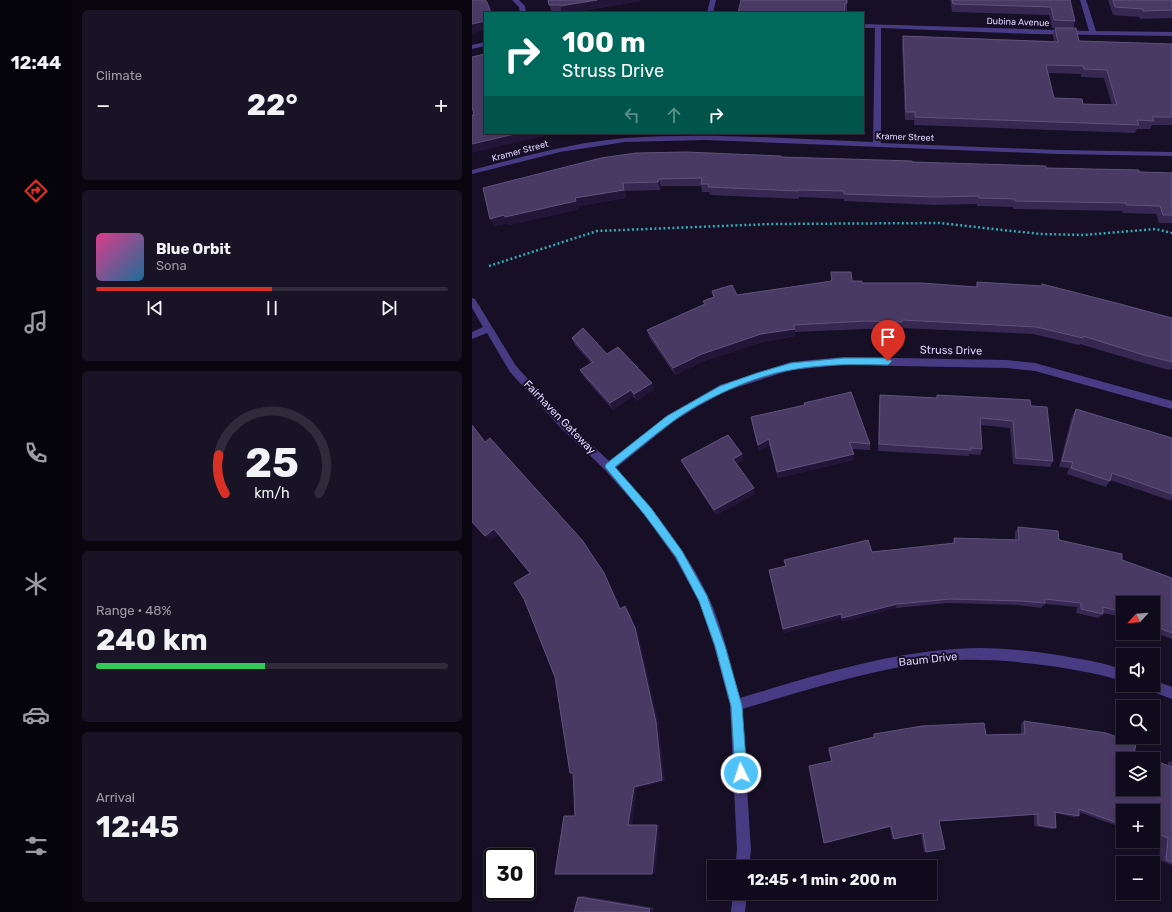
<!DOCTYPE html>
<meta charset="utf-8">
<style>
body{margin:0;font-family:Rubik,sans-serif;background:#191425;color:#f1f3f6;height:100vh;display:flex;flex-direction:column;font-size:15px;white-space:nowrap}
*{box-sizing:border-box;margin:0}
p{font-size:13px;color:#9c9ba3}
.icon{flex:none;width:22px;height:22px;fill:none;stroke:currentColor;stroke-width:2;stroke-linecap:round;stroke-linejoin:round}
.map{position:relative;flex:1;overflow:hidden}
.sheet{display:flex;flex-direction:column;gap:10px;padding:10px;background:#09060f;width:400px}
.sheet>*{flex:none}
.hud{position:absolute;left:12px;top:12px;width:380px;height:122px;border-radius:0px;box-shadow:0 2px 6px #0003,0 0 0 1px #302b3b;background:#00695c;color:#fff;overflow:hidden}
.needle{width:26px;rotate:244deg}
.tools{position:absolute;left:644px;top:596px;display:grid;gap:8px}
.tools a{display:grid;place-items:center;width:44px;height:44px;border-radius:0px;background:#100b1c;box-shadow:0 2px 6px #0003,0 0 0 1px #302b3b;font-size:20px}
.speed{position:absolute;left:12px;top:848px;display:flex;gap:8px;font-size:20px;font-weight:700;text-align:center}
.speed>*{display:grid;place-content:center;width:52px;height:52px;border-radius:50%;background:#100b1c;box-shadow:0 2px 6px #0003,0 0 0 1px #302b3b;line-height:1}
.speed .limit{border:2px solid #111;border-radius:6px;background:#fff;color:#111}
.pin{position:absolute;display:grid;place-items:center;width:34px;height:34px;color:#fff;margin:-41px -17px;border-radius:50% 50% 50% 0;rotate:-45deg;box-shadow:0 0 4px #0007}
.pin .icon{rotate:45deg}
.me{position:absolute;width:44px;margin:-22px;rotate:356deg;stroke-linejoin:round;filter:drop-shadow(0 0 3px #0008)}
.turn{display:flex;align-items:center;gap:14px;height:84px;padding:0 12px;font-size:18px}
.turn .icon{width:52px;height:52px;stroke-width:2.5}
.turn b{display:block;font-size:28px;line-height:34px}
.lanes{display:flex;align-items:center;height:38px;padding:0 12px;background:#0003;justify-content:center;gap:20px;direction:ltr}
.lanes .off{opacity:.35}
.big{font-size:30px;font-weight:700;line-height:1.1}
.sheet .widget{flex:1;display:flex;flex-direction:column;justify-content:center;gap:6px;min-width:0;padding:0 14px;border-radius:6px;background:#191425}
.sheet .dial{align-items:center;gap:0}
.dial svg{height:104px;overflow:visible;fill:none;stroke:#302b3b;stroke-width:7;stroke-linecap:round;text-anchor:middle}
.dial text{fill:#f1f3f6;stroke:none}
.song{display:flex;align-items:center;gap:12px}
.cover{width:48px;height:48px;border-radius:6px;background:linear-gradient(135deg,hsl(330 70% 55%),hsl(200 70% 35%))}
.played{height:4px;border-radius:2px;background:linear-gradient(90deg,#d93025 50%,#302b3b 50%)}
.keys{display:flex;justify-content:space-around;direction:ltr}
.heat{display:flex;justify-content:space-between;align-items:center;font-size:22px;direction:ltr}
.charge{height:6px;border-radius:3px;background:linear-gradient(90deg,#34c759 48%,#302b3b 0)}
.trip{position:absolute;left:235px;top:860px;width:230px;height:40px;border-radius:0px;background:#100b1c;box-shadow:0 2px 6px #0003,0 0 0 1px #302b3b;font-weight:700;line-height:40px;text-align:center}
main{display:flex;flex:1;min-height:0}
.tabs{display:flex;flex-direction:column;width:72px;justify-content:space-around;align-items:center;background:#06040b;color:#9c9ba3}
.tabs .icon{width:28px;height:28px}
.tabs .on{color:#d93025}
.tabs b{font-size:18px;color:#f1f3f6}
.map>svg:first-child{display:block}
</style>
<main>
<nav class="tabs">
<b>12:44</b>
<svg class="icon on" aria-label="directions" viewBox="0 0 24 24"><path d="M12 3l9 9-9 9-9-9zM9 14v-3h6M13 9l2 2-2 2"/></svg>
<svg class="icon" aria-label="music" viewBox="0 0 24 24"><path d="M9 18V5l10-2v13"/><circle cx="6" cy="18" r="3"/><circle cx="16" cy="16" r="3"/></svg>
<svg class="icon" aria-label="phone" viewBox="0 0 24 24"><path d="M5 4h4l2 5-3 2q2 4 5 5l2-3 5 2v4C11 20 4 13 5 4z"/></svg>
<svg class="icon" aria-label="climate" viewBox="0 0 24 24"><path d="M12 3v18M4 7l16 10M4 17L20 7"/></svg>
<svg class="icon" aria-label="car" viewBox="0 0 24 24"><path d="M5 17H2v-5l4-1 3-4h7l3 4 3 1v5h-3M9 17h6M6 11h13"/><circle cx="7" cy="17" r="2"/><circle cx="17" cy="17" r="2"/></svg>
<svg class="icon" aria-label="filters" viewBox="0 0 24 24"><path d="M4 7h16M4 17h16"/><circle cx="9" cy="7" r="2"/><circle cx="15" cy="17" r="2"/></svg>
</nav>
<section class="sheet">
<div class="widget"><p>Climate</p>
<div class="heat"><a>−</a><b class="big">22°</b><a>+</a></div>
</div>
<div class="widget">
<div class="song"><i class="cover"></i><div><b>Blue Orbit</b><p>Sona</p></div></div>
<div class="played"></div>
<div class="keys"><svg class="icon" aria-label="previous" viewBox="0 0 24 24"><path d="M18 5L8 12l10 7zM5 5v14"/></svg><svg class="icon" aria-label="pause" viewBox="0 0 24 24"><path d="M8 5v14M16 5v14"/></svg><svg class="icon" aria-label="next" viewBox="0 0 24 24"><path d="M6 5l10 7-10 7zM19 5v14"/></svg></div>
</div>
<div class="widget dial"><svg viewBox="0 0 100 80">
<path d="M14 69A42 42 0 1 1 86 69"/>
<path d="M14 69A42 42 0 0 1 9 39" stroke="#d93025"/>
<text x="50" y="56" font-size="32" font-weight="700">25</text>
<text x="50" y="72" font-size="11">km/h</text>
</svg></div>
<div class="widget"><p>Range · 48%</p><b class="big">240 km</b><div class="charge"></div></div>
<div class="widget"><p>Arrival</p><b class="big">12:45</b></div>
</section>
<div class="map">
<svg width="700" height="912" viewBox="0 0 700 912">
<rect width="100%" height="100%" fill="#160f25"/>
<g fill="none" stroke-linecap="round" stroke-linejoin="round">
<path stroke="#31abb5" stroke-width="2.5" stroke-dasharray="2 2.5" stroke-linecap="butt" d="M17,266l108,-35 174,-7 168,-1 101,11 44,1 72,-6 16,4"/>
<path fill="#473b83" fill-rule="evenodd" d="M40,0h7l6,6 1,7h-6l-1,-6z
M238,0h6l-3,13h-6z
M608,0h6l10,31 76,1v4l-139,-2 -152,-6v115l177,7 114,2v4l-114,-2 -353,-14 -80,2 -65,10 -88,22v-4c50,-13 102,-28 154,-32 82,-6 165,1 247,4l2,-114h-12v-4l226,7z
M13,42v4l-13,3v-4z
M0,298l3,1 41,67 50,55 43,40 58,-45 53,-31 71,-23 52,-5 164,3 28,3 137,38v8l-137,-38 -28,-3 -164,-3 -52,5 -65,21 -29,16 -24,15 -57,46c35,39 69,80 92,128 14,29 23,70 32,102 70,-21 142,-44 215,-49 35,-3 69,1 103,6 22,4 45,7 65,15v12c-20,-8 -43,-11 -65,-15 -33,-5 -66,-8 -100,-7 -72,4 -147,29 -216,49l9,141 -2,17h-14l2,-17 -7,-145 -16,-59 -15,-45 -24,-43 -31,-44 -39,-44 -45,-43 -50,-55 -23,-39 -15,6v-7l11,-5 -11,-19z
M681,680l19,7v12l-27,-10 -2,-4h10z
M261,893h14l-2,19h-14z"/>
</g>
<path fill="#372852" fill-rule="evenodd" d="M76,0l93,1 -72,12h-17z
M375,0v11l-109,2z
M478,0h120l5,21 -2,7 6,13 93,3v81h-20l-2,4h-13l-2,4 -221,-8v-5h-9l-3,-76 1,-8 151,5 -1,-5 2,-8h-3l-3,-13 -97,-3zM576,73l33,1v3l23,1 8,27 -29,-1 -29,-6z
M636,0h64v18l-32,1 -1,-2 -26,-2z
M309,157l391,16v50h-13l-3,-9 -33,-1 -1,-2 -109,-2v-2l-36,-1v-2l-42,1 -91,-4v-2l-45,-2v2l-89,-4 -1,-3h-7l-1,-6h-40l-1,4 -35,1 1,7 -48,8 1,3 -70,16 -1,-2 -14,3 -11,-38z
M359,272l21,9 10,2 114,4 1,-5 64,4 1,-2 130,34v51h-2l-1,1 -29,-8 -60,-18 -1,1 -46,-11 -132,-6v1h-36l-70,3v4l-33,6 -58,19 -29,14 -26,-38 -2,-7 57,-26 -1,-3 10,-4 -1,-6 25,4 94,-14z
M100,338l35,16 47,35 -17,12 -4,-5 -20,14 -29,-33 -4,-7 11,-7 -16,-18z
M408,395l56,3 1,-3 94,11 22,55 -3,6 -37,-3 -3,-36 -30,-3 2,24 -2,6 -11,-1v2l-91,-5 1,-49z
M332,403l66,41v6l-18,-1 1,11 -75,18 -9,-33 -10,6 -7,-27 -1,-7 53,-11z
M604,409l96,29v63l-62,-21 -4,7 -39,-13 2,-6 -10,-1 13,-51z
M270,454l1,6 -7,4 19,30 -39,21 -32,-49 -3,-6z
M546,527l104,33 50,18v61l-19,-7v-29h-30v14l-20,-4v1l-5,4 -22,-5 1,-6 -32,-3 -4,4 -24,-3 -69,-2 -52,5 -54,14 -1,-4 -57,15 -14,-58 15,-9 -1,-6 168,-16 2,-6 61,2v-8z
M552,721l110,33 34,12v-4l4,-1v104l-13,-5 2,-22 -8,-3v-24h-30v17l-44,-16v4l-5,1 -19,-4 1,15 -5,1 -17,-3v-11l-95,6 -13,31h-2l-3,-18 -29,5 -2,-12 -66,16 -15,-77 22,-5 -3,-11 1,-2 44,-11 1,-3 112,1 35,-1v-10z
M111,896l71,12 -1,4h-79l4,-15z"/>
<path fill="#221638" d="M125,0h44v1l-72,12h-7l-2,-7z
M13,21v9l-13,3v-9z
M47,133h32l1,1 -80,19v-9z
M187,179l2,7 -1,4 -2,-8z
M151,183l3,15 -48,8 1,3 -70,16 -1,-2 -14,3 -4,-7 85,-21z
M323,329v7l-33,6 -58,19 -29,14 -2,-7 29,-14 59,-20z
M180,383l2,6 -17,12 -3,-7z
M159,390l2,6 -20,14 -3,-7z
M297,439v6l-10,6 -1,-6z
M270,454l1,6 -9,5 -1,-6z
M382,454l-1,6 -75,18 -1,-6z
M282,488l1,6 -39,21 -2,-5z
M22,529l6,5 -10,7 -5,-5z
M110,540l25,38 16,35 -3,-4z
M425,604l-1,4 -54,14v-4z
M153,606l3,5 10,21 21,92 6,57 -28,7 -5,38 -4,-1z
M369,614v4l-57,15 -1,-4z
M185,825l3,1 -5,48h-3z
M182,908l-1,4h-4l1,-3z"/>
<path fill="#493a64" stroke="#60527c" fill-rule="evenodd" d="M0,0h13l2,2 4,11h-6v8l-13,3z
M76,0h49l-37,6v-1h-11z
M269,0h106v3h-2l-1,10h-106z
M480,0h118l5,21 -21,-1 -3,-13 -98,-3z
M641,0h59v10l-29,1 -1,-2 -27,-2z
M583,28h21l3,13 93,3v73h-20l2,4 -17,-1 2,5 -224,-8v-5h-9l-3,-76 155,6zM574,65l37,1 1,3 23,1 10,35 -34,-1 -1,-5 -28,-1z
M13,54v79h34l-47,11v-29h2l-2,-9v-49z
M214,152l95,4v1l131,4v1l134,4v2l93,2v2l33,1v42h-9l-3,-9 -34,-1v-2l-111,-2v-2l-36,-1v-2l-43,1 -92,-3v-3l-46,-1v1l-90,-4 1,-3h-8l1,-6 -43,1 -1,3 -35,1 1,7 -49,8 1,3 -71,16 -1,-2 -14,4 -7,-31 118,-30 35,-5z
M359,272h20l1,9h10v2h59l56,4v-5l65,4v-2l78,20 52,14v44l-28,-7 -61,-19v2l-47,-11 -134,-7v2l-36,-1 -73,4 2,4 -34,5 -59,20 -29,14 -26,-38 58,-26 -2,-3 11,-4 -2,-6 20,-6 5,10 95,-14z
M111,328l24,26 11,-7 34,36 -18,11 -3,-4 -21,13 -30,-33 13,-8 -21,-24z
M379,392l19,52 -21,-2 5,12 -77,18 -8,-33 -11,6 -7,-28 54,-12 -1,-2z
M408,395l57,3v-3l93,5 1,6 16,1 6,54 -37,-3 -3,-37 -33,-3 2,31 -11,-1v2l-92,-6z
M604,409l96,29v56l-60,-21 -2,8 -39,-13 2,-6 -11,-1z
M0,425l13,17 5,-4 92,102 22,33 16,36 5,-3 10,22 21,94 6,58 -28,7 -6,38h29l-5,49h-97l9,-58h11l-2,-43h-3l-15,-96 -31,-78 -10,-16 16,-10 -36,-44 -9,7 -13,-14z
M256,435l14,19 -9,5 21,29 -40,22 -33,-50z
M546,527l40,4 1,9 63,14v6l50,18v55l-19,-7v-23h-30v9l-20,-5v7l-22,-5v-6l-36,-4v4l-24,-2 -71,-2 -53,5 -55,14 -1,-4 -58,15 -14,-59 17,-4 -2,-6 84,-20 4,12 83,-9 -1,-5 65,2z
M552,721l82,12 30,11 -2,10 15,5h-26v30h30v-29l19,7v95l-6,-2 2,-22 -15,-6v-21h-30v14l-44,-16v7l-24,-4 1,16 -18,-3v-11l-99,7 6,28 -19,3 -3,-19 -29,6 -3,-13 -67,17 -15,-77 23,-5 -3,-13 45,-11v-3l48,-8 62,-3 2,12 39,-1z
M106,897l72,12 -1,3h-75z"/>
<path fill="#4fc3f7" stroke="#337fa1" d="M372,358h44l4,3 -4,4c-32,-1 -65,-1 -97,5 -37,6 -88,29 -119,52 -19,14 -38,30 -57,45l36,41 31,43 25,45 18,50 17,60 5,67 -2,4 -4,2 -4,-2 -2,-4 -4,-67 -16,-60 -16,-45 -23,-44 -32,-43 -39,-47 1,-3 61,-48 53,-30 37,-13 34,-10z"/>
<g text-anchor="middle" stroke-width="4" stroke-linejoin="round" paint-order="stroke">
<g font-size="9" fill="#ded3fe" stroke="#160f25">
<text transform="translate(546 22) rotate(2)" y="3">Dubina Avenue</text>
<text transform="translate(433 137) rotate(2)" y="3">Kramer Street</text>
<text transform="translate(48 151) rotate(-15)" y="3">Kramer Street</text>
</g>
<g font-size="11" fill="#ded3fe" stroke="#160f25">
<text transform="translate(479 350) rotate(1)" y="4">Struss Drive</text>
<text transform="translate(88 417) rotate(46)" y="4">Fairhaven Gateway</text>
<text transform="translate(456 659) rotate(-6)" y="4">Baum Drive</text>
</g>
</g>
</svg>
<div class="tools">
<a><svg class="needle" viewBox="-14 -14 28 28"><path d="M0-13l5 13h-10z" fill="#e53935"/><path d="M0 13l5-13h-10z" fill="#9c9ba3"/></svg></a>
<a><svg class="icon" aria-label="sound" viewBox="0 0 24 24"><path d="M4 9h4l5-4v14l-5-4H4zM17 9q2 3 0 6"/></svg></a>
<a><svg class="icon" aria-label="search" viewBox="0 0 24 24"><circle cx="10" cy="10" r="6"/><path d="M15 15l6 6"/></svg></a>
<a><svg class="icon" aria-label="layers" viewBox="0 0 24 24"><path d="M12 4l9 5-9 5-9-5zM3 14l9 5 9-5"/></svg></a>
<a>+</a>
<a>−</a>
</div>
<div class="speed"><div class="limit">30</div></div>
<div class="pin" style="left:416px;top:361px;background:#d93025"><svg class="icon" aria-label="arrive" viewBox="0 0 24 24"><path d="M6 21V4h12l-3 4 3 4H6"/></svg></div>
<svg class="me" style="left:269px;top:773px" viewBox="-20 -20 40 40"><circle r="17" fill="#4fc3f7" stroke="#fff" stroke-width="3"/><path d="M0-11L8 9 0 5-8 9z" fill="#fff"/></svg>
<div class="trip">12:45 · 1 min · 200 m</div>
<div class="hud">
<div class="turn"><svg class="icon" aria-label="right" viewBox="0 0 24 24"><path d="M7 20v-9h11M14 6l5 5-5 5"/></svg><div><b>100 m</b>Struss Drive</div></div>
<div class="lanes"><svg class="icon off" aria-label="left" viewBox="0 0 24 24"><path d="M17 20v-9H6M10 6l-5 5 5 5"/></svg><svg class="icon off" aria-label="ahead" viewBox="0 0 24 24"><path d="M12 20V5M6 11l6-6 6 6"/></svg><svg class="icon" aria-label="right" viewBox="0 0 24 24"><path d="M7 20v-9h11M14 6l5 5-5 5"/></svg></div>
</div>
</div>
</main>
